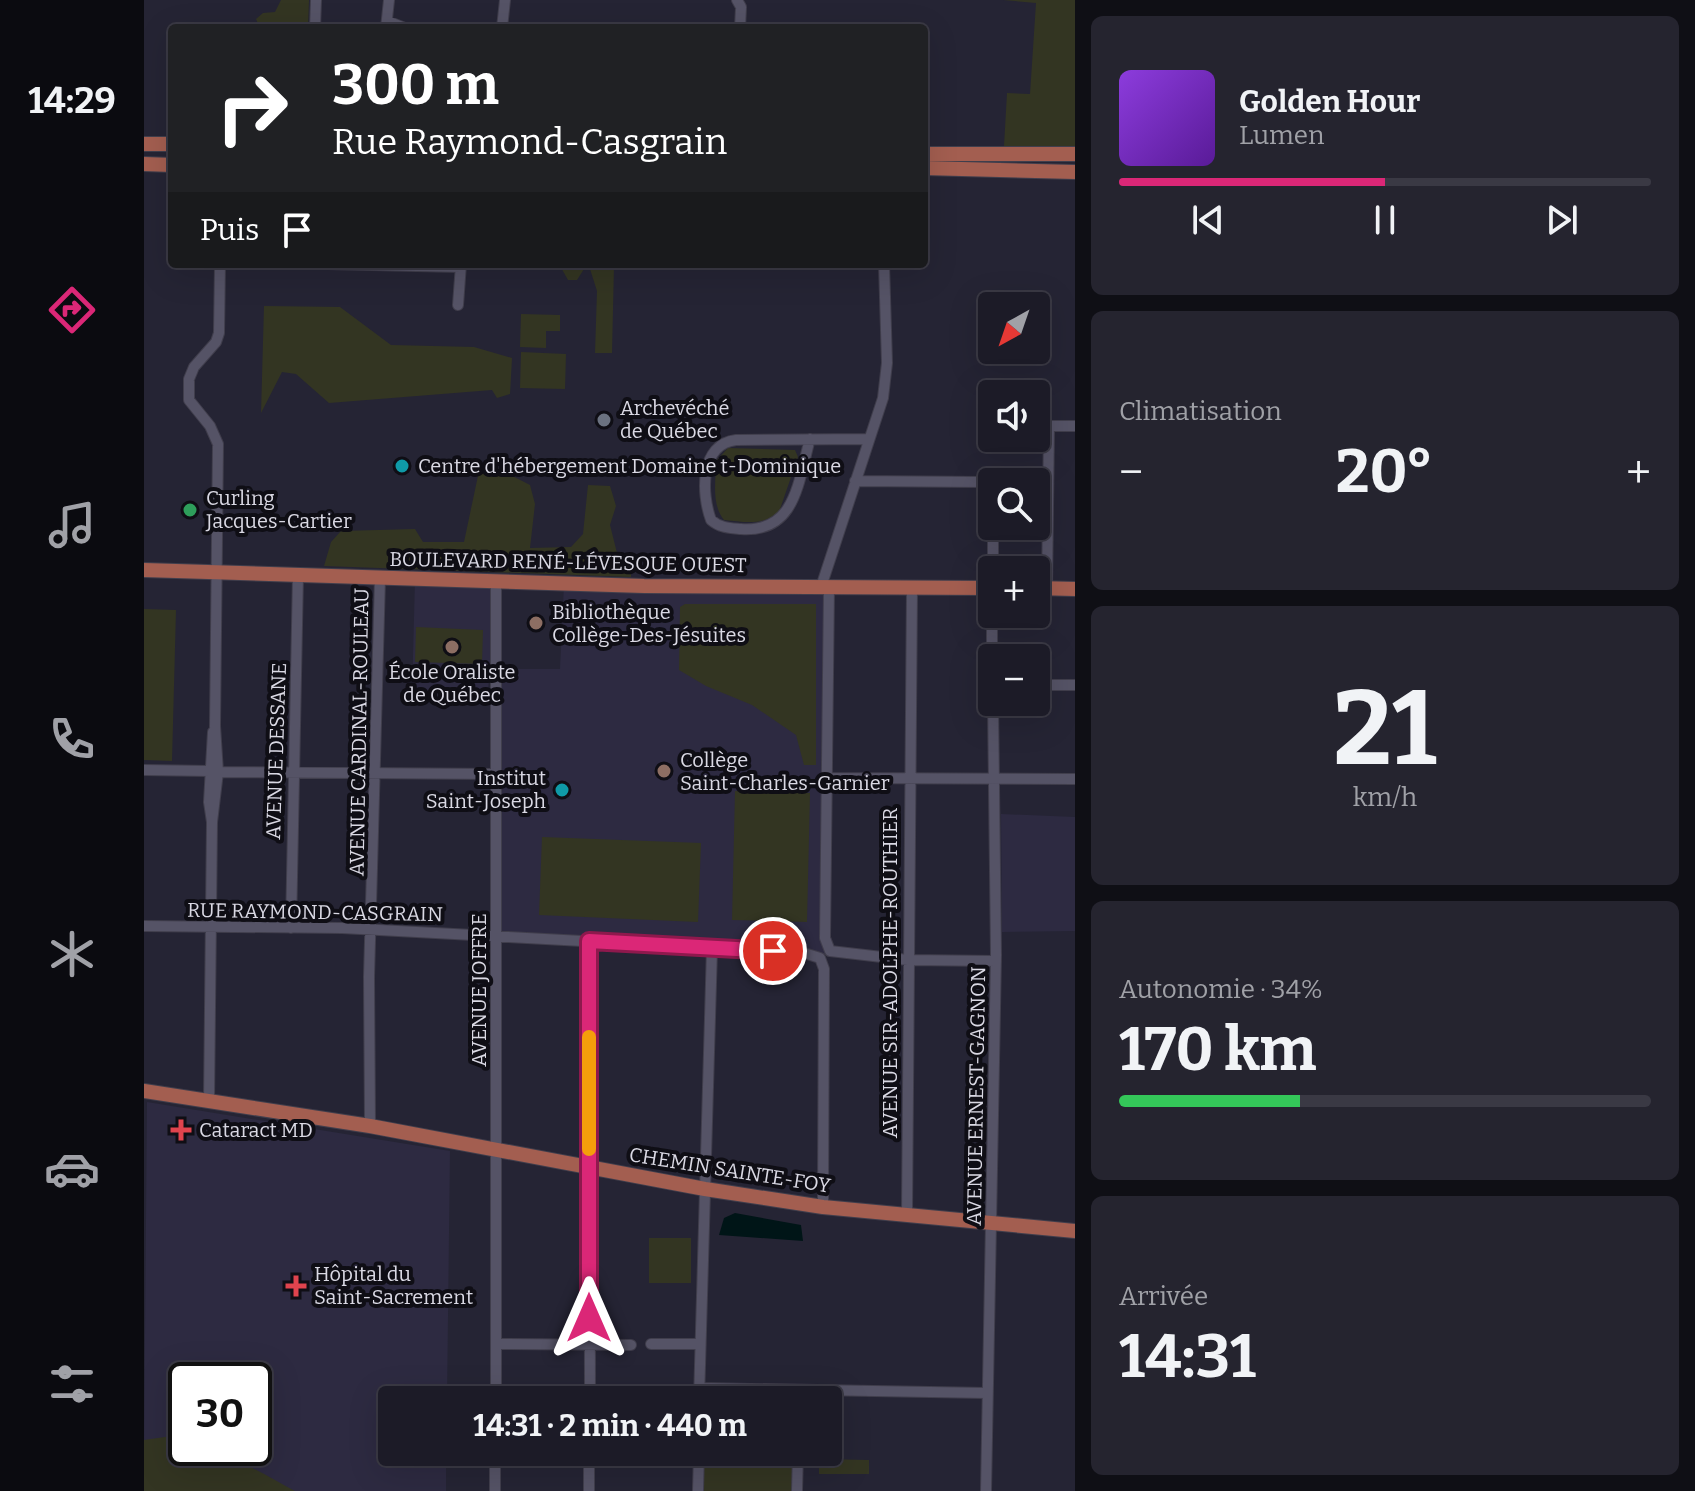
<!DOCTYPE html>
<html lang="fr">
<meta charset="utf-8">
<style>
body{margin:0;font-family:Bitter,serif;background:#25242f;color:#f1f3f6;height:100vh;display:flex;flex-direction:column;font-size:30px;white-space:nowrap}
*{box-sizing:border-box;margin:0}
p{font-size:26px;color:#a0a1a7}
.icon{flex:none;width:44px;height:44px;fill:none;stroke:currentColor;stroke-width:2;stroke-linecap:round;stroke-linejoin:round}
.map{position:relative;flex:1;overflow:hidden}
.sheet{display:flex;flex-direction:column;gap:16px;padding:16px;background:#0f0f15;width:620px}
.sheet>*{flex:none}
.guide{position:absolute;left:24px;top:24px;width:760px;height:244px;border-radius:8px;box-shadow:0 8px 32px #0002,0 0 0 2px #3a3944;background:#202124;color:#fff;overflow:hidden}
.needle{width:52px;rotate:220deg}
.fabs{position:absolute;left:834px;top:292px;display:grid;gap:16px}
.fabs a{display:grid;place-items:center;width:72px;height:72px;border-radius:8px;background:#1c1b27;box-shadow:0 8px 32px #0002,0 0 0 2px #3a3944;font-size:40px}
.speed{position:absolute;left:24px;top:1362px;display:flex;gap:16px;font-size:40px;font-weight:700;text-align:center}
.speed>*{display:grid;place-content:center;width:104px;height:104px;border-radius:50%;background:#1c1b27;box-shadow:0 8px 32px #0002,0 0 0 2px #3a3944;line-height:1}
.speed .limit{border:4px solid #111;border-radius:12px;background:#fff;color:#111}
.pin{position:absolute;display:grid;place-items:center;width:68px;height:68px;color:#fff;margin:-34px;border:4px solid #fff;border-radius:50%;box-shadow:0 2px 8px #0007}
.me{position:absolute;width:88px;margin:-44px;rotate:0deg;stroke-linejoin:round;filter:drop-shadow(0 0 6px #0008)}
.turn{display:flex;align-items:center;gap:28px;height:168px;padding:0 32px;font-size:36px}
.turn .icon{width:104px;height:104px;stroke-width:2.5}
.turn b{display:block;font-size:56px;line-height:68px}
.then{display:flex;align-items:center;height:76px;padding:0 32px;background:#0003;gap:16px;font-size:30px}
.big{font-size:60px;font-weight:700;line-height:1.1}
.sheet .tile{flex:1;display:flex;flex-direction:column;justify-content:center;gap:12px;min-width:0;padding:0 28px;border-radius:12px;background:#25242f}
.sheet .dial{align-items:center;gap:0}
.dial b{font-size:104px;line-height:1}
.song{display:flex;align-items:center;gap:24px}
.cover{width:96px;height:96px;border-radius:12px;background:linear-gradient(135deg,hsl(270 70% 55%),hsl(270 70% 35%))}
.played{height:8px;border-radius:4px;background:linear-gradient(90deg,#db2777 50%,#3a3944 50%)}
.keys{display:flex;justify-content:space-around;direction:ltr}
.heat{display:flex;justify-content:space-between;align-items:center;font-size:44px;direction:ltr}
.charge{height:12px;border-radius:6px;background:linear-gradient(90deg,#34c759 34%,#3a3944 0)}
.trip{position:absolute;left:234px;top:1386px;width:464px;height:80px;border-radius:8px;background:#1c1b27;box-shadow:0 8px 32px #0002,0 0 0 2px #3a3944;font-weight:700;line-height:80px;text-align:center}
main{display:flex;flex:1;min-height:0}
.menu{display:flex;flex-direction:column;width:144px;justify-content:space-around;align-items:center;background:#0b0b10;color:#a0a1a7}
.menu .icon{width:56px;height:56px}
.menu .selected{color:#db2777}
.menu b{font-size:36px;color:#f1f3f6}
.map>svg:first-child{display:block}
</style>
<main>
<nav class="menu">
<b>14:29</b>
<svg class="icon selected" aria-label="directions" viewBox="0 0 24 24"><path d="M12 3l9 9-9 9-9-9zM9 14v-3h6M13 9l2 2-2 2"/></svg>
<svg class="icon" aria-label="music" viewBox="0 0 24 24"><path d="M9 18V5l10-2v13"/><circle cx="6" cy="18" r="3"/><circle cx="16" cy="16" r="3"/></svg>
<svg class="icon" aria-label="phone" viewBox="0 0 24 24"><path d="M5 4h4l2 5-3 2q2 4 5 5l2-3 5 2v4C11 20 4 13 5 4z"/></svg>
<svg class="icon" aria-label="climate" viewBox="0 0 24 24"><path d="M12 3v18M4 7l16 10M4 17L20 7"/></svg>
<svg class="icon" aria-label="car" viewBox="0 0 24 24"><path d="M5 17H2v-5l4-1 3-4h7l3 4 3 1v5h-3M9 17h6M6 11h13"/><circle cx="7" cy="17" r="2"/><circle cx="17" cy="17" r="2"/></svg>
<svg class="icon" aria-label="filters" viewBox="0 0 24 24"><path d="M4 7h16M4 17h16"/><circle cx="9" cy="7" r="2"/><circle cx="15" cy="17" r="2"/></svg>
</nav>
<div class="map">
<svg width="931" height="1491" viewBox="0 0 931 1491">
<rect width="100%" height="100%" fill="#252434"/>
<path fill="#2d2a41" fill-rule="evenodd" d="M271,579l81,2 -8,111 -76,2z
M420,584l265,3 -4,350 5,14 -10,7 -323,-21v-268h63z
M857,814l74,3v114l-73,1z
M3,1102l303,49 -3,249h-55v52h54v39h-157l-145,-38zM42,1380h68v68h-68z"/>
<path fill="#333522" d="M137,0h28l-1,28h-48l-4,-9 7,-6 12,-1z
M859,0h72v147l-71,-1 3,-53 23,1 6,-91z
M415,264h68l-13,2 -2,87h-17l2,-62 -7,-22h-6l-7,11h-9z
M120,306l76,1 51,38 83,2 38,11 -2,36 -13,4 -5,-8 -163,13 -33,-29 -14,-2 -21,41z
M377,314l39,1v16h-14v17l-26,-1z
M377,352l45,2 -1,35 -45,-1z
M584,448l67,2 3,7 -19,55c-17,14 -34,10 -55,8 -13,-16 -8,-39 -8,-59z
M353,468l33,17 5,19 -5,44 41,-1 12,-13 5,-49 22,1 6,20 -6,19 7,28 14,8v16l-307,-11 7,-24 10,-11 74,-2 8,13h41l15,-71z
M541,604h131v161h-12l-8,-30 -44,-30 -46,-19 -27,-16 1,-63z
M0,609l32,1 -4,151 -28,-1z
M272,627l67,3 -1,34 -67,-2z
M591,791l75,2 -3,129 -75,-2z
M398,837l159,6 -3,79 -159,-7z
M505,1238h42v45h-42z
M555,1388l98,1v11h-98z
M28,1436l14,6v6c38,0 76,26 109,43h-151v-51z
M555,1452h98v39h-99z
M675,1459l50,1v14h-50z"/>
<path fill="#001517" d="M591,1213l66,12 2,16 -84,-6 5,-17z"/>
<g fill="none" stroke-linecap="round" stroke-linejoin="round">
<g stroke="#403e4c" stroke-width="12">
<path id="minor" d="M593,0l4,7 -1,21
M243,21l18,7
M171,28l1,-28
M242,28l3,-28
M358,28l3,-28
M183,264l134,3
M314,305l3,-41
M666,439c-12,43 -14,94 -69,90 -11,-1 -21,-1 -30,-9 -10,-27 -11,-76 25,-80l133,-1
M711,481l128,1 9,11
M849,526v44
M352,581v819
M677,587l62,-189 4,-35 -3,-99
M685,587l-4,351 5,13 78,9 88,1
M903,588l2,-162h26
M848,593v82
M892,685h39
M0,770l66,1
M74,772l280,2
M685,778l246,1
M68,822l6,-50 -3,-46 3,-282 -8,-18 -21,-26v-21l5,-12 22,-25 3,-9 1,-69
M0,926l198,2 462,25 16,5 4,11 -1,238
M147,928l7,-353
M445,941l1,459
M65,1102l3,-280 -3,-20 4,-70
M226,1126l-1,-149 11,-399
M763,1215l5,-628
M353,1344l134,1
M507,1344h48
M555,1388l287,5
M555,1400l13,-452
M351,1457l139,1
M505,1457l50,1
M351,1491v-39
M445,1491v-38
M554,1491l1,-38
M653,1491l1,-39
M842,1491l10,-536 -3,-253"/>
</g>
<g stroke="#403e4c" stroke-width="16">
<path id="major" d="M0,144h28
M780,154h151
M0,164l28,1
M780,168l151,4
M0,570l500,16 348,2
M892,588l39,1
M0,1091l226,35 335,63 118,18 252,24"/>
</g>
<use href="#minor" stroke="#555366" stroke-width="10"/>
<use href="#major" stroke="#a35e50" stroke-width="14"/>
</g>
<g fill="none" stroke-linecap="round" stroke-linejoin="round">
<g stroke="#8e194d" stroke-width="20">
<path id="route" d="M445,1318v-377l184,10"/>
</g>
<use href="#route" stroke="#db2777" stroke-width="14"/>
<path stroke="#f59e0b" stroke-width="14" d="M445,1149v-112"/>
</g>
<circle fill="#6b7280" stroke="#0f0e15" stroke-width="3" cx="460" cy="420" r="8"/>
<g fill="#0f9aa8" stroke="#0f0e15" stroke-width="3">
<circle cx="258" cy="466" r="8"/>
<circle cx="418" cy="790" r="8"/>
</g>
<circle fill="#2e9e5b" stroke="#0f0e15" stroke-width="3" cx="46" cy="510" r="8"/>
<g fill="#8d6e63" stroke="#0f0e15" stroke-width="3">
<circle cx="392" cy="623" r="8"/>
<circle cx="308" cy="647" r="8"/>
<circle cx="520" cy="771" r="8"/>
</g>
<g fill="#e0444e" stroke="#0f0e15" stroke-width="3">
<path d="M33 1118h8v8h8v8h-8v8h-8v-8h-8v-8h8z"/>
<path d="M148 1274h8v8h8v8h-8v8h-8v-8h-8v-8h8z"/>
</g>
<g text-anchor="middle" stroke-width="8" stroke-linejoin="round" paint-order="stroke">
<g font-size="20" fill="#dad9e4" stroke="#0f0e15" text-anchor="start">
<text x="476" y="415">Archevéché<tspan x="476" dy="23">de Québec</tspan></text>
<text x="274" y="473">Centre d'hébergement Domaine t-Dominique</text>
<text x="62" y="505">Curling<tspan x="62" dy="23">Jacques-Cartier</tspan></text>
<text x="408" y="619">Bibliothèque<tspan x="408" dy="23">Collège-Des-Jésuites</tspan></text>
<text x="308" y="679" text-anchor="middle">École Oraliste<tspan x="308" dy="23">de Québec</tspan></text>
<text x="536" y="767">Collège<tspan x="536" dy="23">Saint-Charles-Garnier</tspan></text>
<text x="402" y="785" text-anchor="end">Institut<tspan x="402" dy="23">Saint-Joseph</tspan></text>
<text x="55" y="1137">Cataract MD</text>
<text x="170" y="1281">Hôpital du<tspan x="170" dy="23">Saint-Sacrement</tspan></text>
</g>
<g font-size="20" fill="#dad9e4" stroke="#0f0e15">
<text transform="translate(424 562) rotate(1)" y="7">BOULEVARD RENÉ-LÉVESQUE OUEST</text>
<text transform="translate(215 732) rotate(-89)" y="7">AVENUE CARDINAL-ROULEAU</text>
<text transform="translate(132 751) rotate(-88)" y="7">AVENUE DESSANE</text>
<text transform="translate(171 912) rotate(1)" y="7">RUE RAYMOND-CASGRAIN</text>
<text transform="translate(746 973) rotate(-90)" y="7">AVENUE SIR-ADOLPHE-ROUTHIER</text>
<text transform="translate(335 990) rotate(-90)" y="7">AVENUE JOFFRE</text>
<text transform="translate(832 1096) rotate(-89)" y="7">AVENUE ERNEST-GAGNON</text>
<text transform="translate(586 1170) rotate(9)" y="7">CHEMIN SAINTE-FOY</text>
</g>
</g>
</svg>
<div class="fabs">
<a><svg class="needle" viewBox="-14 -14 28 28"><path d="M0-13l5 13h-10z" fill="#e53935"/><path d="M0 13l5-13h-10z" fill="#a0a1a7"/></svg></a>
<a><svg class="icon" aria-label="sound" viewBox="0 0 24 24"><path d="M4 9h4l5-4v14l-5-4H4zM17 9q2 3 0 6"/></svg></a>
<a><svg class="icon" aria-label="search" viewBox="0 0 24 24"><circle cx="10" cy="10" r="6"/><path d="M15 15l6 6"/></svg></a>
<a>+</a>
<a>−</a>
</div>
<div class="speed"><div class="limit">30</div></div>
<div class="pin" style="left:629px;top:951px;background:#d93025"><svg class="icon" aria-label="arrive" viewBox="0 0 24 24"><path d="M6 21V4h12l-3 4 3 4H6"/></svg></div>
<svg class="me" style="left:445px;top:1318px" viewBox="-20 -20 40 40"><path d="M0-17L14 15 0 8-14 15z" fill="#db2777" stroke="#fff" stroke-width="4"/></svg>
<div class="trip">14:31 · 2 min · 440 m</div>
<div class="guide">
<div class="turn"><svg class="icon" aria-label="right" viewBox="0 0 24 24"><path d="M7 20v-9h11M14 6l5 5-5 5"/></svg><div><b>300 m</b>Rue Raymond-Casgrain</div></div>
<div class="then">Puis<svg class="icon" aria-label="arrive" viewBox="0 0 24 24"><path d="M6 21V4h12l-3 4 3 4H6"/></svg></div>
</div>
</div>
<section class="sheet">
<div class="tile">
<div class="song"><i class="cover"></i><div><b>Golden Hour</b><p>Lumen</p></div></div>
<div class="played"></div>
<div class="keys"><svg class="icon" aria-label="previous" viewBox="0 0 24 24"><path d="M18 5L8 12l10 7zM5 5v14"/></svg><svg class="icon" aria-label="pause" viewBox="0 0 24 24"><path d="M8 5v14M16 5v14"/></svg><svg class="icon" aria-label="next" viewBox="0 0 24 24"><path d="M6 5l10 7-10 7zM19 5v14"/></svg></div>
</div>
<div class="tile"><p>Climatisation</p>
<div class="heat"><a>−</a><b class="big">20°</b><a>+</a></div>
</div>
<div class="tile dial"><b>21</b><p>km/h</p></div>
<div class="tile"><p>Autonomie · 34%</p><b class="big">170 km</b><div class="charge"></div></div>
<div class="tile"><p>Arrivée</p><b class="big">14:31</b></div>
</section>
</main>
